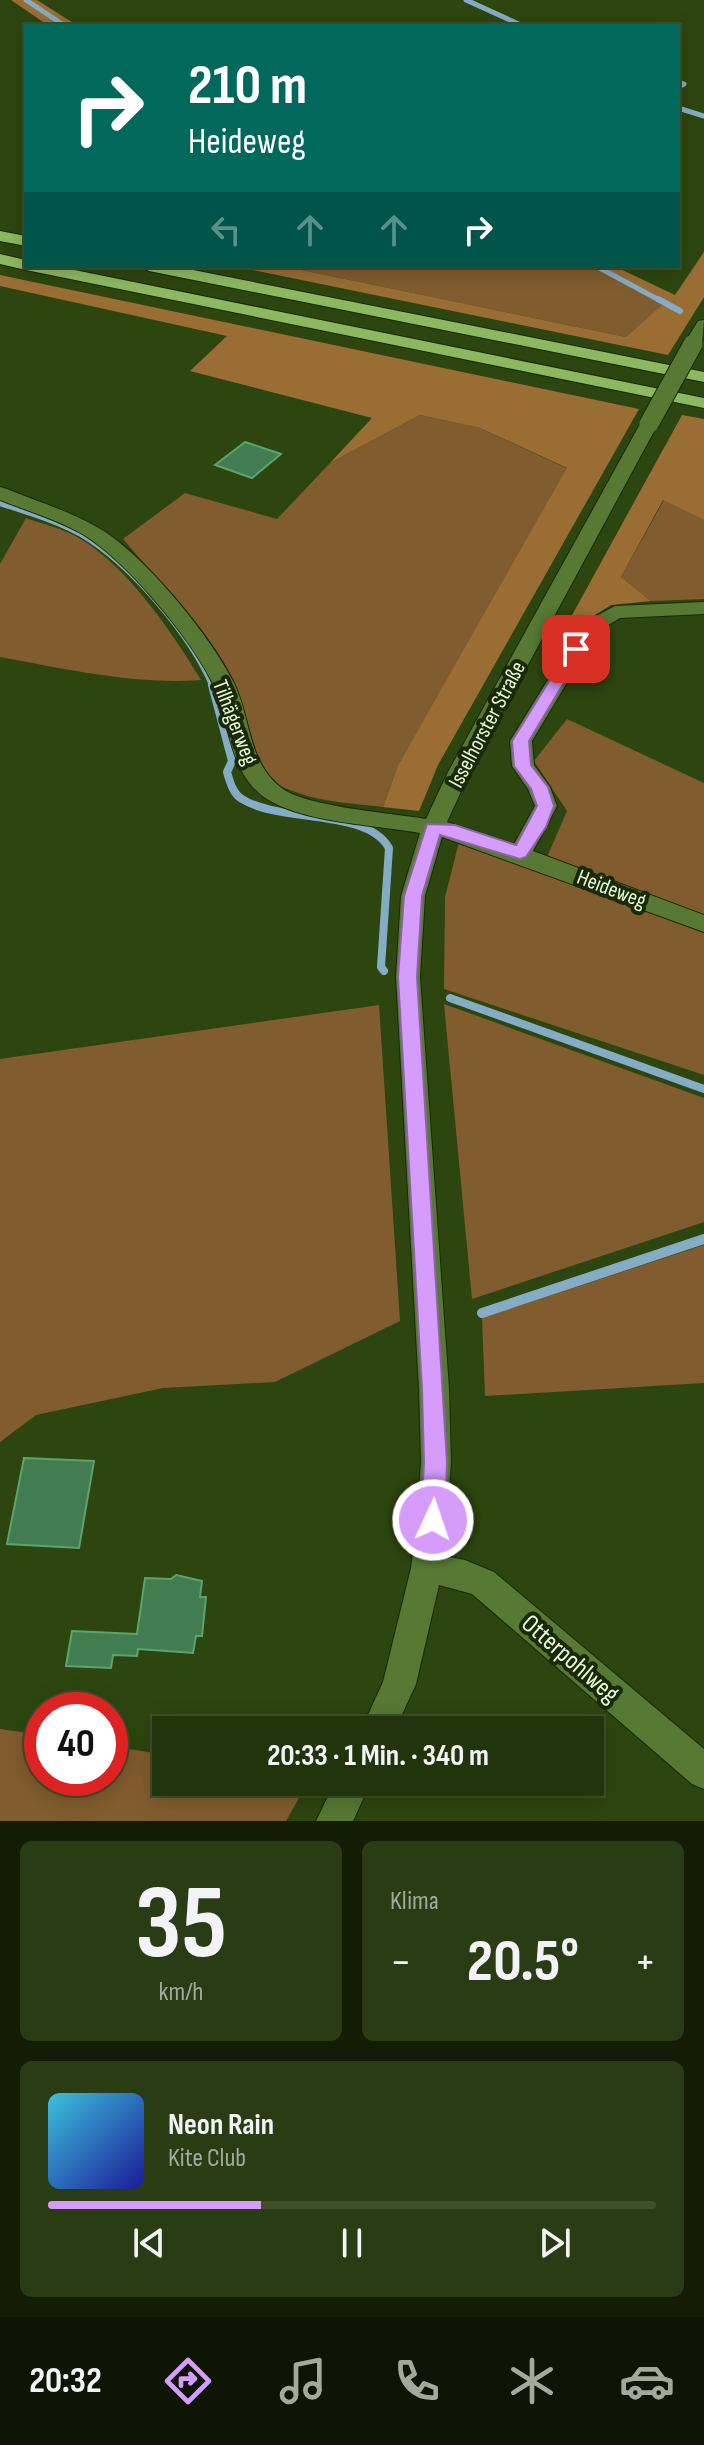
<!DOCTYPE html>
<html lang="de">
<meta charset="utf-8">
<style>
body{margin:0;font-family:"Sofia Sans Condensed",sans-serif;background:#2a3c14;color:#f1f3f6;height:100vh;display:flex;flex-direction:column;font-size:30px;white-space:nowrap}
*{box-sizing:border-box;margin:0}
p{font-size:26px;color:#a2aa9d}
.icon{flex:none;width:44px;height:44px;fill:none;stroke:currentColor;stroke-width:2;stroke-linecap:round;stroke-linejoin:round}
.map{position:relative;height:1821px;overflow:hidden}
.details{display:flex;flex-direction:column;gap:20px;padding:20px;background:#131d06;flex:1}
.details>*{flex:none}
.hud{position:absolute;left:24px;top:24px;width:656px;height:244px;border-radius:0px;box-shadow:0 4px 20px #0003,0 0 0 2px #3f4f2c;background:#00695c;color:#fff;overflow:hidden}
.speed{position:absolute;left:24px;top:1692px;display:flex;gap:16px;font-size:40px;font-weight:700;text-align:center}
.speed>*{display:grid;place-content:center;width:104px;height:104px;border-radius:50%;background:#22340b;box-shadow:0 4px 20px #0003,0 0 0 2px #3f4f2c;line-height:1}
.speed .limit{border:12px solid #d22;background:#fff;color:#111}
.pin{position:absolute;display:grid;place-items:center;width:68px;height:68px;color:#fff;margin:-34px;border-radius:16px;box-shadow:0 4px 12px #0006}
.me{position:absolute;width:88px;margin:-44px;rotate:3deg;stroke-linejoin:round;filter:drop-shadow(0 0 6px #0008)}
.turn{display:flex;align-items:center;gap:28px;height:168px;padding:0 32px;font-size:36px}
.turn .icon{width:104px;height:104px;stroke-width:2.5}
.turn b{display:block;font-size:56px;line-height:68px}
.lanes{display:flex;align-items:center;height:76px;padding:0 32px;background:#0003;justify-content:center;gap:40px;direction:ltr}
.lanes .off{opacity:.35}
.big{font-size:60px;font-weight:700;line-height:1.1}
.details .tile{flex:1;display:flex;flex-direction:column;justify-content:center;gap:12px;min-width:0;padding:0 28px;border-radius:12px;background:#2a3c14}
.details .dial{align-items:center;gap:0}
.dial b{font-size:104px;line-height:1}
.song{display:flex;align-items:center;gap:24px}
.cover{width:96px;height:96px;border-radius:12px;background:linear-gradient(135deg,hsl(190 70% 55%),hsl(240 70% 35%))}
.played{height:8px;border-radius:4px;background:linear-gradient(90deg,#d59cfb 35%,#3f4f2c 35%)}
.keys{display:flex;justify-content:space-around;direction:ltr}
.heat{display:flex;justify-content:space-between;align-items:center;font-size:44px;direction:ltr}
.details .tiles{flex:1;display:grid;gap:20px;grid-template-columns:1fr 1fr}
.tile:last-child{grid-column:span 2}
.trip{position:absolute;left:152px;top:1716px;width:452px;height:80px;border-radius:0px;background:#22340b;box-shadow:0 4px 20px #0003,0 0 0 2px #3f4f2c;font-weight:700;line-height:80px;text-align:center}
.menu{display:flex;height:128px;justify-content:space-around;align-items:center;background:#0e1504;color:#a2aa9d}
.menu .icon{width:56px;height:56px}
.menu .selected{color:#d59cfb}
.menu b{font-size:36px;color:#f1f3f6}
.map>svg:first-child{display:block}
</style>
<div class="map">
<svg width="704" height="1821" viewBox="0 0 704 1821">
<rect width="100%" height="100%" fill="#2d460f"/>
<path fill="#815c2e" d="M282,266h307l75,38 -38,33z
M420,415l60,13 88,41 -170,296 -15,42c-43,-5 -82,-6 -118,-30l-103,-193 -39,-45 62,-46 92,26 53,-56z
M664,500l40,20v79l-53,2 -30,-24z
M26,518c17,6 38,11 53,20 49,29 93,94 122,142 -66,5 -135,-11 -201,-23v-93z
M567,719l137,64v135l-157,-61 20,-46 -33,-50z
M459,842l25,3 220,88v142l-260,-86 1,-92z
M444,1004l260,94v124l-232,77z
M379,1005l21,316 -125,61 -112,6 -127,27 -36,27v-383z
M704,1245v138l-219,13 -3,-78z
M0,1729l42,6v43h68v-32l56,9v27h142l-22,39h-286z"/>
<path fill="#9a6d35" d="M11,0h26l41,26h-29z
M704,252v45l-36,58 -435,-89h49l344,71 37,-33 -74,-38h25l61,29z
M0,275l639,134 -201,356 -19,46 -36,-4 15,-42 169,-297 -87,-40 -60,-13 -90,48 42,-45 -182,-47 37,-35 -227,-50z
M682,415l22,4v101l-41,-20 -42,77 30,24 -40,4 -29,18 -11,-6z"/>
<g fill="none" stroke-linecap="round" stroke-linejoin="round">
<path stroke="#85acc5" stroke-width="5" d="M26,0l39,26
M466,0l57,26
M678,82l6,2 -6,3
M678,108l26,8
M596,266l65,35"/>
<path stroke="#85acc5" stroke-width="6" d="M658,299l22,12
M0,503c27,9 56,17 81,31 49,29 110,100 132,153"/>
<path stroke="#85acc5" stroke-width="8" d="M212,685l20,76 -5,11c3,10 6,22 15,27 37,24 125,9 147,49l-8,119 3,4
M450,998l254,91"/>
<path stroke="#85acc5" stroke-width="10" d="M482,1313l222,-74"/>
</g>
<path fill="#417d51" stroke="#5da36e" stroke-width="2" d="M245,442l36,12 -29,24 -37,-13z
M24,1458l70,3 -15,87 -72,-4z
M176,1575l26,6 -2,16h6l-4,39h-6l-3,17 -55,-4 -1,7 -24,-1 -2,13 -45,-2 6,-35 65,3 8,-56 26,1z"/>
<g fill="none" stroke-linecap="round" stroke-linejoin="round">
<g stroke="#192a04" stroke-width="2">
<path id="minor" d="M704,320l-2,24 -9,5 -6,-1 -3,-4 14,-23z
M649,419l9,5 -188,348 -23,50 67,22 21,-38 -7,-17 -16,-23 -2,-25 73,-118 32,-17 89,-4v12l-84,4 -22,13 -66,110 2,24 16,22 7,19 -24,45 171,64v17l-262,-95 -17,59 -5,81 29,412 2,73 -7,94 21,4 29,12 210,177v40l-12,-5 -220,-190 -33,-9 -23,99 -21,46h-34l22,-48 28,-114 6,-48 4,-58 -2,-73 -23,-412 5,-81 19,-63c-45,-8 -109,-10 -148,-31 -46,-25 -40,-81 -61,-122 -23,-45 -84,-118 -127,-145 -25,-15 -57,-24 -84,-35v-13l7,2c29,12 62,22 90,38 45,25 112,107 136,154 19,37 13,81 50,108 26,18 108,24 143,30l22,-47 192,-348z
M335,1782h36l-18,39h-37z"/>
</g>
<g stroke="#192a04" stroke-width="2">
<path id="highway" d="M0,231l26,5v10l-26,-5z
M0,254l26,6v6h29l649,132v10l-678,-138 -26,-6z
M141,266h32l531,106v10l-555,-111z"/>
</g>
<use href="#minor" fill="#577933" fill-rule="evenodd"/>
<use href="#highway" fill="#8db862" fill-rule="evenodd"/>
<g stroke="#192a04" stroke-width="21" stroke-linecap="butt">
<path id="minor-bridge" d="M649,424l44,-80"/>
</g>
<use href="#minor-bridge" stroke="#577933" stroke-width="19"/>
</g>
<path fill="#d59cfb" stroke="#8a65a3" stroke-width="2" d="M576,645l8,4 -55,92 2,24 17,22 6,19 -8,21 -20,30 -6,2 -80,-24 -18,61 -5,81 30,485 -2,58 -4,7 -8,3 -8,-3 -4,-7 3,-58 -2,-73 -24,-412 6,-81 23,-72 28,1 61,20 21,-39 -6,-17 -17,-23 -2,-25 57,-92z"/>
<g text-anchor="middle" stroke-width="8" stroke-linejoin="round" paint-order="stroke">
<g font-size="22" fill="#e5f9d4" stroke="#1b290b">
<text transform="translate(236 722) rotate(69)" y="8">Tilhägerweg</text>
<text transform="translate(486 724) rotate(-62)" y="8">Isselhorster Straße</text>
<text transform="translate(612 888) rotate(21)" y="8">Heideweg</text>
</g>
<g font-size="26" fill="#e5f9d4" stroke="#1b290b">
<text transform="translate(571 1658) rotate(41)" y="9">Otterpohlweg</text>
</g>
</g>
</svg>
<div class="speed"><div class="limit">40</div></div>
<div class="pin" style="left:576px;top:649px;background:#d93025"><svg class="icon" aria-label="arrive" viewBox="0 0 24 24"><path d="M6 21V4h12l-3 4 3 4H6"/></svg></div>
<svg class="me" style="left:433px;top:1520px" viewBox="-20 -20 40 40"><circle r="17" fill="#d59cfb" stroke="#fff" stroke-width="3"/><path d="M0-11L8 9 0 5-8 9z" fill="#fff"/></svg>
<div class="trip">20:33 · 1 Min. · 340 m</div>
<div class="hud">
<div class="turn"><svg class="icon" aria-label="right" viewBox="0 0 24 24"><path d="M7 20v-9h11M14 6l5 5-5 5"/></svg><div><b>210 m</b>Heideweg</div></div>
<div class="lanes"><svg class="icon off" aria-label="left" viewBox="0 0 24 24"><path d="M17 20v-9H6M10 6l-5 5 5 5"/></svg><svg class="icon off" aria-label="ahead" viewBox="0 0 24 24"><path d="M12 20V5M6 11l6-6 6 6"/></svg><svg class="icon off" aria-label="ahead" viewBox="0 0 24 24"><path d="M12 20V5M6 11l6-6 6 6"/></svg><svg class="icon" aria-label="right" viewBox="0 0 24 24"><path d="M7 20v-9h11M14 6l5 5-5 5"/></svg></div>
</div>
</div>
<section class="details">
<div class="tiles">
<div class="tile dial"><b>35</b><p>km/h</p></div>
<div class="tile"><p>Klima</p>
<div class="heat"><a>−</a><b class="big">20.5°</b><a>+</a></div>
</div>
<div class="tile">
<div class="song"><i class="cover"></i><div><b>Neon Rain</b><p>Kite Club</p></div></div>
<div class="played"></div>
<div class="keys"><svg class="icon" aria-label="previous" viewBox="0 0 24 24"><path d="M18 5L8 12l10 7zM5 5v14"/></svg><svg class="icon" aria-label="pause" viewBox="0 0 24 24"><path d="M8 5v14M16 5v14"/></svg><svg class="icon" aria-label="next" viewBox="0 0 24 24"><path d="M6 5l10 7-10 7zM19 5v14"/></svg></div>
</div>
</div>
</section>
<nav class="menu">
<b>20:32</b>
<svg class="icon selected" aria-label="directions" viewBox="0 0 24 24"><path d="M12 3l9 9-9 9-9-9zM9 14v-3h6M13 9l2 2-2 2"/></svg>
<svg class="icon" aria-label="music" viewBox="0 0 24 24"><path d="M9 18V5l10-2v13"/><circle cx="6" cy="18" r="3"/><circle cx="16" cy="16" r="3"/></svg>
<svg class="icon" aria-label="phone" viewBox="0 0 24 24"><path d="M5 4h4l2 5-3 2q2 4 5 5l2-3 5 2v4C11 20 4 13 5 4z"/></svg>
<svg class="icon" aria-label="climate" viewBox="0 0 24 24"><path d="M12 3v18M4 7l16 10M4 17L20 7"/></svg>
<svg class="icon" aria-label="car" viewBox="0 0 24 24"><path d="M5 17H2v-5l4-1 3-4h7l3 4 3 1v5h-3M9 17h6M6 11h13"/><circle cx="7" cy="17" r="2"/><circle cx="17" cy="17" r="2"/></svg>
</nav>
